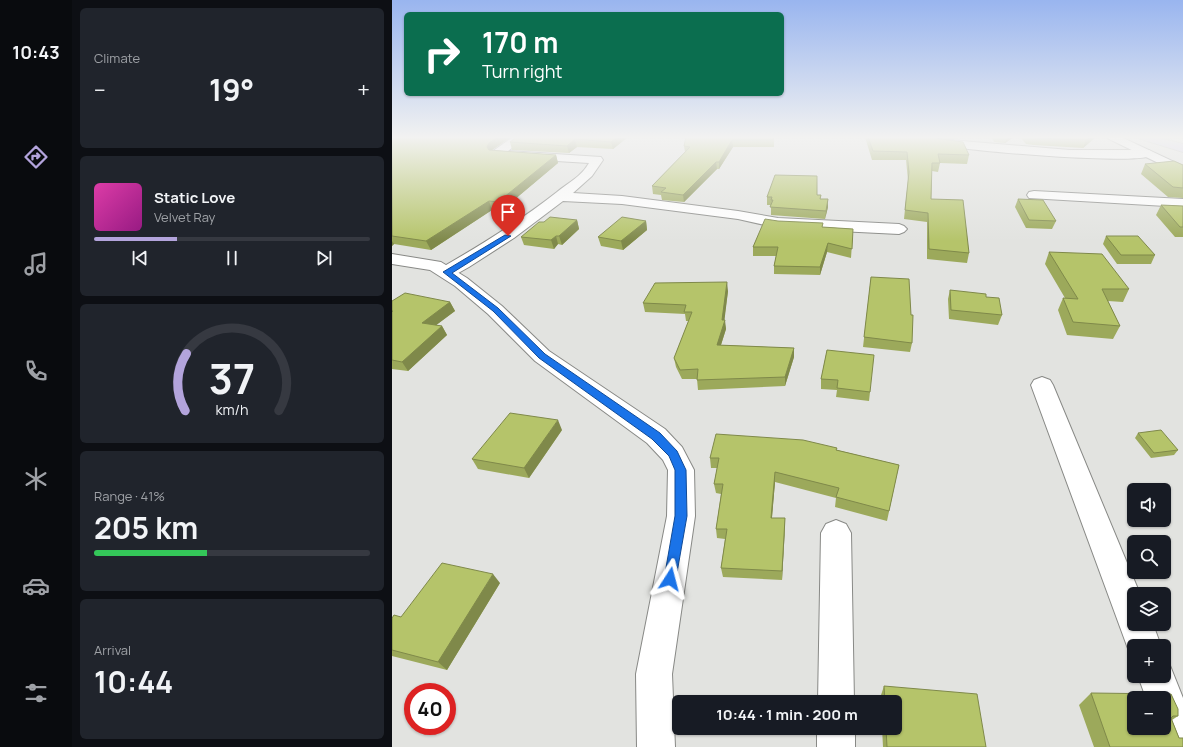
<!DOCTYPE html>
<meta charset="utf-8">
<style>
body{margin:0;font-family:Manrope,sans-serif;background:#20242c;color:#f1f3f6;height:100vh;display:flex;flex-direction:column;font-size:15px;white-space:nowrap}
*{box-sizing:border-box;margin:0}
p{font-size:13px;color:#9ea1a6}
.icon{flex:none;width:22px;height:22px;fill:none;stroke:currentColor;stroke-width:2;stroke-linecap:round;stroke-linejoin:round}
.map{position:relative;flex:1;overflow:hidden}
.panel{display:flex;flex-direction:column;gap:8px;padding:8px;background:#0d0f14;width:320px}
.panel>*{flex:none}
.guide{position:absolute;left:12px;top:12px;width:380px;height:84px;border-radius:6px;box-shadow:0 1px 3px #0004;background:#0b6e4f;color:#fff;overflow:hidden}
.fabs{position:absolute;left:735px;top:483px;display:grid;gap:8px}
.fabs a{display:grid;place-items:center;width:44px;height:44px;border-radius:6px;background:#171b24;box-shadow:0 1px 3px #0004;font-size:20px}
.speed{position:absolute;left:12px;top:683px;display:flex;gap:8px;font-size:20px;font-weight:700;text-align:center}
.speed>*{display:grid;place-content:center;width:52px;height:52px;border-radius:50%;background:#171b24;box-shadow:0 1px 3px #0004;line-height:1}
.speed .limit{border:6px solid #d22;background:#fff;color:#111}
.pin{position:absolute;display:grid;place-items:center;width:34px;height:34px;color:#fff;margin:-41px -17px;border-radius:50% 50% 50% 0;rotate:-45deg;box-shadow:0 0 4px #0007}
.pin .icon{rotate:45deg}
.me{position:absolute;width:44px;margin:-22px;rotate:9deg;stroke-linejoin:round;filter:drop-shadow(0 0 3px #0008)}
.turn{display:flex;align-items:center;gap:14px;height:84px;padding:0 12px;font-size:18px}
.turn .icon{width:52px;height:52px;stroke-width:2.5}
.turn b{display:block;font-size:28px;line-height:34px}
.big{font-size:30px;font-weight:700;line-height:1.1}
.panel .tile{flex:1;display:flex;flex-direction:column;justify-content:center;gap:6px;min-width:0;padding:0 14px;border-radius:6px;background:#20242c}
.panel .dial{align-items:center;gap:0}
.dial svg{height:104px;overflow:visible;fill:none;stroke:#363941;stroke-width:7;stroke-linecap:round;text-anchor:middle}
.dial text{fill:#f1f3f6;stroke:none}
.song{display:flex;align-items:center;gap:12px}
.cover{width:48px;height:48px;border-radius:6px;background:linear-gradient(135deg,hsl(320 70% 55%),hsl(310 70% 35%))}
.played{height:4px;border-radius:2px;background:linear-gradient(90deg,#b3a4dc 30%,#363941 30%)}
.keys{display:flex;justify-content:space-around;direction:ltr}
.heat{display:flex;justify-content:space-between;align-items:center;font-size:22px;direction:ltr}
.charge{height:6px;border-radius:3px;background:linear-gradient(90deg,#34c759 41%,#363941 0)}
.trip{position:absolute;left:280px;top:695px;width:230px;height:40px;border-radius:6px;background:#171b24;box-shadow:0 1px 3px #0004;font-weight:700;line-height:40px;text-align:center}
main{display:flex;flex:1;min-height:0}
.menu{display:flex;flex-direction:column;width:72px;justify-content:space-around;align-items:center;background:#090b0e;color:#9ea1a6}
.menu .icon{width:28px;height:28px}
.menu .active{color:#b3a4dc}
.menu b{font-size:18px;color:#f1f3f6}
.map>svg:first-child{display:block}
</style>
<main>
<nav class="menu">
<b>10:43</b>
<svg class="icon active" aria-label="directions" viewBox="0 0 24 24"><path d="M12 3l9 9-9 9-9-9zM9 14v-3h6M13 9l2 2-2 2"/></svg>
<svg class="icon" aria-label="music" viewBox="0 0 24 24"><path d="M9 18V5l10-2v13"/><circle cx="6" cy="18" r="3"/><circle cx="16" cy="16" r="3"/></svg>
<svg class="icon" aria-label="phone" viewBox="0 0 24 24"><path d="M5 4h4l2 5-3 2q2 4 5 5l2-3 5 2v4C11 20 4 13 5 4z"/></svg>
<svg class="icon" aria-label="climate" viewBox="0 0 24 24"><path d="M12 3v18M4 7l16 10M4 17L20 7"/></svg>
<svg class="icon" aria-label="car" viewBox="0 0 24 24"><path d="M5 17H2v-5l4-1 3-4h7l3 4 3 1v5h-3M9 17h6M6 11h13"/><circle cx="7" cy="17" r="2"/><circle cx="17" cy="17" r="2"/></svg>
<svg class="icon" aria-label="filters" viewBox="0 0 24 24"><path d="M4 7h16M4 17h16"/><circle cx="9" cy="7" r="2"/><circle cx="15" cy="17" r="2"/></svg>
</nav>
<section class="panel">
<div class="tile"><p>Climate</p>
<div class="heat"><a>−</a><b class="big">19°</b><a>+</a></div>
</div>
<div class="tile">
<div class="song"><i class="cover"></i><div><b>Static Love</b><p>Velvet Ray</p></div></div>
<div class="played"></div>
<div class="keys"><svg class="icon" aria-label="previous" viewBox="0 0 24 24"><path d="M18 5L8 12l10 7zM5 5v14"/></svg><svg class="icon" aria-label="pause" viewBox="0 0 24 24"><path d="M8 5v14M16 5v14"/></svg><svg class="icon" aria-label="next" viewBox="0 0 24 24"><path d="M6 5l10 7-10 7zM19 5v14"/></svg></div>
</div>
<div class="tile dial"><svg viewBox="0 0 100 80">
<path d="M14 69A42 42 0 1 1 86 69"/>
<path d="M14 69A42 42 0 0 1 15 25" stroke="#b3a4dc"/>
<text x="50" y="56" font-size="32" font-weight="700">37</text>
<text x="50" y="72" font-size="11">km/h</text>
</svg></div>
<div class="tile"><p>Range · 41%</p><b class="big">205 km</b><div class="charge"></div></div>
<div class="tile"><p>Arrival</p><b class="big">10:44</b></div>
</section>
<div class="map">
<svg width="791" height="747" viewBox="0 0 791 747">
<rect width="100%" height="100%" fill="#e2e3e0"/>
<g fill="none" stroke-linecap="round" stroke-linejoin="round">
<g stroke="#888986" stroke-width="2">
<path id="minor" d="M121,137h13l-18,14 93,6 2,3 -11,16 -19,17 49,3 116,15 40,7 121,6 5,2 3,3 -3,3 -5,2 -121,-6 -40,-9 -116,-15 -59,-3 -49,37 -45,29 -16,9 -6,1 -6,-1 -3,-4 3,-4c40,-23 79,-47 116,-76 11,-9 25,-16 32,-29l-96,-6 -2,-3 2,-3z
M546,139l132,11h79l6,4c-9,13 -198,-4 -221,-10l-2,-2 2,-2z
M642,191l149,8v8l-154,-9 -2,-3 2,-3z
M650,377l8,3 3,5 87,209h-6v30h19l8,22h-27v13l-2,-1 -5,-12 -96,-261 3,-5z
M444,520l10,4 5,9 3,169h-36l3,-169 5,-9z
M772,662l5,1 14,35v49h-19l-7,-19h7v-30h-18l-8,-22h26z
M425,728h38v19h-38z"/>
</g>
<g stroke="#888986" stroke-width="2">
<path id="tertiary" d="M715,137h14l62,29v9l-74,-36z
M0,254l49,8 26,16 35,28 47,45 116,78 17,18 12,23 1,46 -23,158 3,73h-38l-1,-73 31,-158 1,-46 -5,-10 -16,-17 -112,-82 -47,-47 -33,-28 -25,-16 -38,-6z"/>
</g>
<g stroke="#bfc0bf" stroke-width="2">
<path id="trunk" d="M747,137h17l27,7v8l-42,-13z"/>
</g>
<use href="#minor" fill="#fff" fill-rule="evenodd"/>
<use href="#tertiary" fill="#fff" fill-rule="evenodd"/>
<use href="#trunk" fill="#d4cef2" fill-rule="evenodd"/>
</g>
<path fill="#9ca95b" d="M0,137h119l-19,13 64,5 2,8 -57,48 -9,-1 -61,40 -37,-6 -2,2z
M236,137l-15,12 -36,-2 -8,6 -57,-3 -2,-8z
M294,137h88v10h-41l-14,22h-2l-33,33 -22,-2 -1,-5 -8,-1 -1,-8 33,-34 -1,-6z
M473,137h93v2h-14l25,16 -2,9 -27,-1 -2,9 -6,-1 -1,28 38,54 -2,10 -40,-4v-37l-23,-3 4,-39 -2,-20h-34z
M572,137h50l-9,6 -11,-1 -2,-4z
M628,137h76l-13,11 -49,-3 -8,-1z
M753,164l38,1v33l-15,-1 -27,-23z
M425,195l11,12 -3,12 -54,-4v-10h-4v-8z
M626,199l38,22 -4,8 -26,-1 -11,-21z
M769,205l22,1v31h-8l-19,-22z
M185,220l2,9 -17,16 -4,-1 -4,5 -30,-4 -3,-8 23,-15z
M254,221l1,9 -24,20 -22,-4 -3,-9z
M386,221l45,6 30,2 -2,29 -24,-6 -7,23 -46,-1v-8l2,-10h-23v-9z
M714,236l49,19 -4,9h-34l-14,-20z
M657,252l80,37 -6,13 -15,-1 12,25 -7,13 -46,-4 -9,-25 5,-12h2l-20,-34z
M479,277l41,66 -2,9 -47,-5z
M558,290l36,7 16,18 -4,10 -49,-6 -1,-20z
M336,291l-4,29 2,9 -5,16 73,3v9l-9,29 -87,4 -1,-11h-15l-6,-12 -2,-9 15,-37h-3l-1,-7 -40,-2 -2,-9z
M0,301l58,1 5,9 -19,14 6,1 5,9 -39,36 -16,-2z
M435,350l43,42 -1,9 -33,-4 1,-7 -16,-1v-10z
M170,430l-33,48 -51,-9 -6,-10z
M746,433l40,17 -4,5 -23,3 -16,-20z
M445,450l62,15 -12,56 -52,-14 1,-9 -61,-16 -3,36h13l-3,62 -59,-3 -2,-9 4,-29 -8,-1 -1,-9 5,-35 -5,-1 -2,-9 3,-16h-6l-1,-10z
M108,583l-53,87 -55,-14v-38l9,-1z
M492,686l102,61h-103l-1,-19h13v-26h-14l-1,-4z
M699,693l87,23 -6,4 11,27h-89l-15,-42z"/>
<path fill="#7f894a" d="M106,137h13l-19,13 -2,5 -3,-8 2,-4z
M225,137h11l-15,12 -2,-7z
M615,137h7l-9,6z
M699,137h5l-13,11 3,-8z
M183,139l2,8 -8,6 -2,-7z
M340,140l1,7 -14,22v-7z
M164,155l2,8 -57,48 -3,-9z
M324,162l1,7 -33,33 -1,-7z
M436,199v8l-3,12 1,-8z
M97,201l3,9 -61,40 -5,-9z
M185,220l2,9 -17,16 -3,-9z
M254,221l1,9 -24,20 -2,-9z
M164,236l2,8 -4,5 -3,-9z
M0,241l2,3 -2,2z
M436,243l-1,9 -7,23v-8z
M335,282l1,9 -4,33 1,-4 1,9 -8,25 -1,-9z
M58,302l5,9 -28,21 -5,-9z
M50,326l5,9 -39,36 -6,-9z
M402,348v9l-9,29v-9z
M166,420l4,10 -33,48 -5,-10z
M383,472v10l-4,46v-10z
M393,518v10l-3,52v-9z
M101,574l7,9 -53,87 -9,-8z"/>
<path fill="#b5c46a" stroke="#7f894a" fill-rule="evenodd" d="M0,137h106l-9,6 -2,4 2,3 67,5 -58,47 -9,-1 -63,40 -34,-5z
M124,137h101l-6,5 -36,-3 -8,7 -57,-4z
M294,137h88l-1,3h-41l-13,22h-3l-33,33 -22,-3 5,-4 -14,-2 38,-39 -6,-1z
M476,137h66l1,1 28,4 6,13 -31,-1 2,9h-8l-1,36 32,1 6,53 -40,-4 -1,-36 -23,-3 4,-38 -2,-20 -34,-1z
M640,137h59l-5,3 -50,-2z
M782,161l9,4v23l-10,-1 -28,-23z
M383,175l42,1v19h4l-1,4h8l-2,12 -56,-4 3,-7h-2l1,-3h-5z
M626,199l25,1 13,21 -27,-1z
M769,205l22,1v21h-3z
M158,217l27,3 -18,16h-3l-5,4 -30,-3 18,-15h5z
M230,217l24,4 -25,20 -23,-4z
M373,219l13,2 45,2 -1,4 31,2 -1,20 -24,-6 -8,24 -46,-1 4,-19h-25z
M714,236h32l17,19h-34z
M657,252l53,2 27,35h-27l18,37 -47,-4 -10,-24 15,1z
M479,277l38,2 2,36h2l-1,28 -48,-6z
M335,282l-5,38h3l-8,25 77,3 -9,29 -88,3 1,-11 -18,1 -6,-12 18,-46h-8l2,-7 -43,-2 12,-20z
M558,290l36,4v3l13,1 3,17 -51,-5z
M13,293l45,9 -28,21 20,3 -40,36 -10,-2v-48l1,-1h-1v-10z
M435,350l47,5 -4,37 -33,-4 1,-8 -17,-1z
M118,413l48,7 -34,48 -52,-9z
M769,430l17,20 -24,3 -16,-20z
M324,434l87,6 34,8 -1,2 63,15 -10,46 -53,-14 3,-9 -64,-16 -4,46h14l-3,53 -61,-3 6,-39h-11l7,-45h-9l5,-26h-9z
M50,563l51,11 -55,88 -46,-12v-32l2,-3 7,2z
M492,686l93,8 9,53h-99l-1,-19h9v-26h-10z
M699,693l80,1 7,15v7h-5l-2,2 8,20h4v9h-73zM742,698h30v30h-30z"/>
<linearGradient id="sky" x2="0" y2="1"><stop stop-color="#99b5ef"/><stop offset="0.57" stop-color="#f2f2f1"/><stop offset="1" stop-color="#f2f2f1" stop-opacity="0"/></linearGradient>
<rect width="791" height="241" fill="url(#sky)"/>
<path fill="#1a73e8" stroke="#114b97" d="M113,235l6,1 -59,37 46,35 47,46 115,79 17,18 9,19 1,46 -12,68 -5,2 -4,-2 -2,-5 11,-63v-46l-6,-14 -17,-17 -113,-81 -46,-47 -50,-39z"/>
</svg>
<div class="fabs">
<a><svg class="icon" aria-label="sound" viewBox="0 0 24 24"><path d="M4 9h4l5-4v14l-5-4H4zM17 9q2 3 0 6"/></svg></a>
<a><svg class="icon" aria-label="search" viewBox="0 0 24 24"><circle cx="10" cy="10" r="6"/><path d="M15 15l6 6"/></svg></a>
<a><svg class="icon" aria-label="layers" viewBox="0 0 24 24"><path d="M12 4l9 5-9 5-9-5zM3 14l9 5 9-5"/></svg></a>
<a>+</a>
<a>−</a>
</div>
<div class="speed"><div class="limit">40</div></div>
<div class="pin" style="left:116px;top:236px;background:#d93025"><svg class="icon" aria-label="arrive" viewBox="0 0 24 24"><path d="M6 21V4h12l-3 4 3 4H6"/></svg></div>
<svg class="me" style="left:278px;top:579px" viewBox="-20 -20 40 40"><path d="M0-17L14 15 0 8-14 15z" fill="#1a73e8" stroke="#fff" stroke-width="4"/></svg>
<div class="trip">10:44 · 1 min · 200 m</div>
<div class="guide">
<div class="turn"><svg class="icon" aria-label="right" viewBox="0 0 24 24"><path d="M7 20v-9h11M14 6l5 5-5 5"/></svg><div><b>170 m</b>Turn right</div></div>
</div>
</div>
</main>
